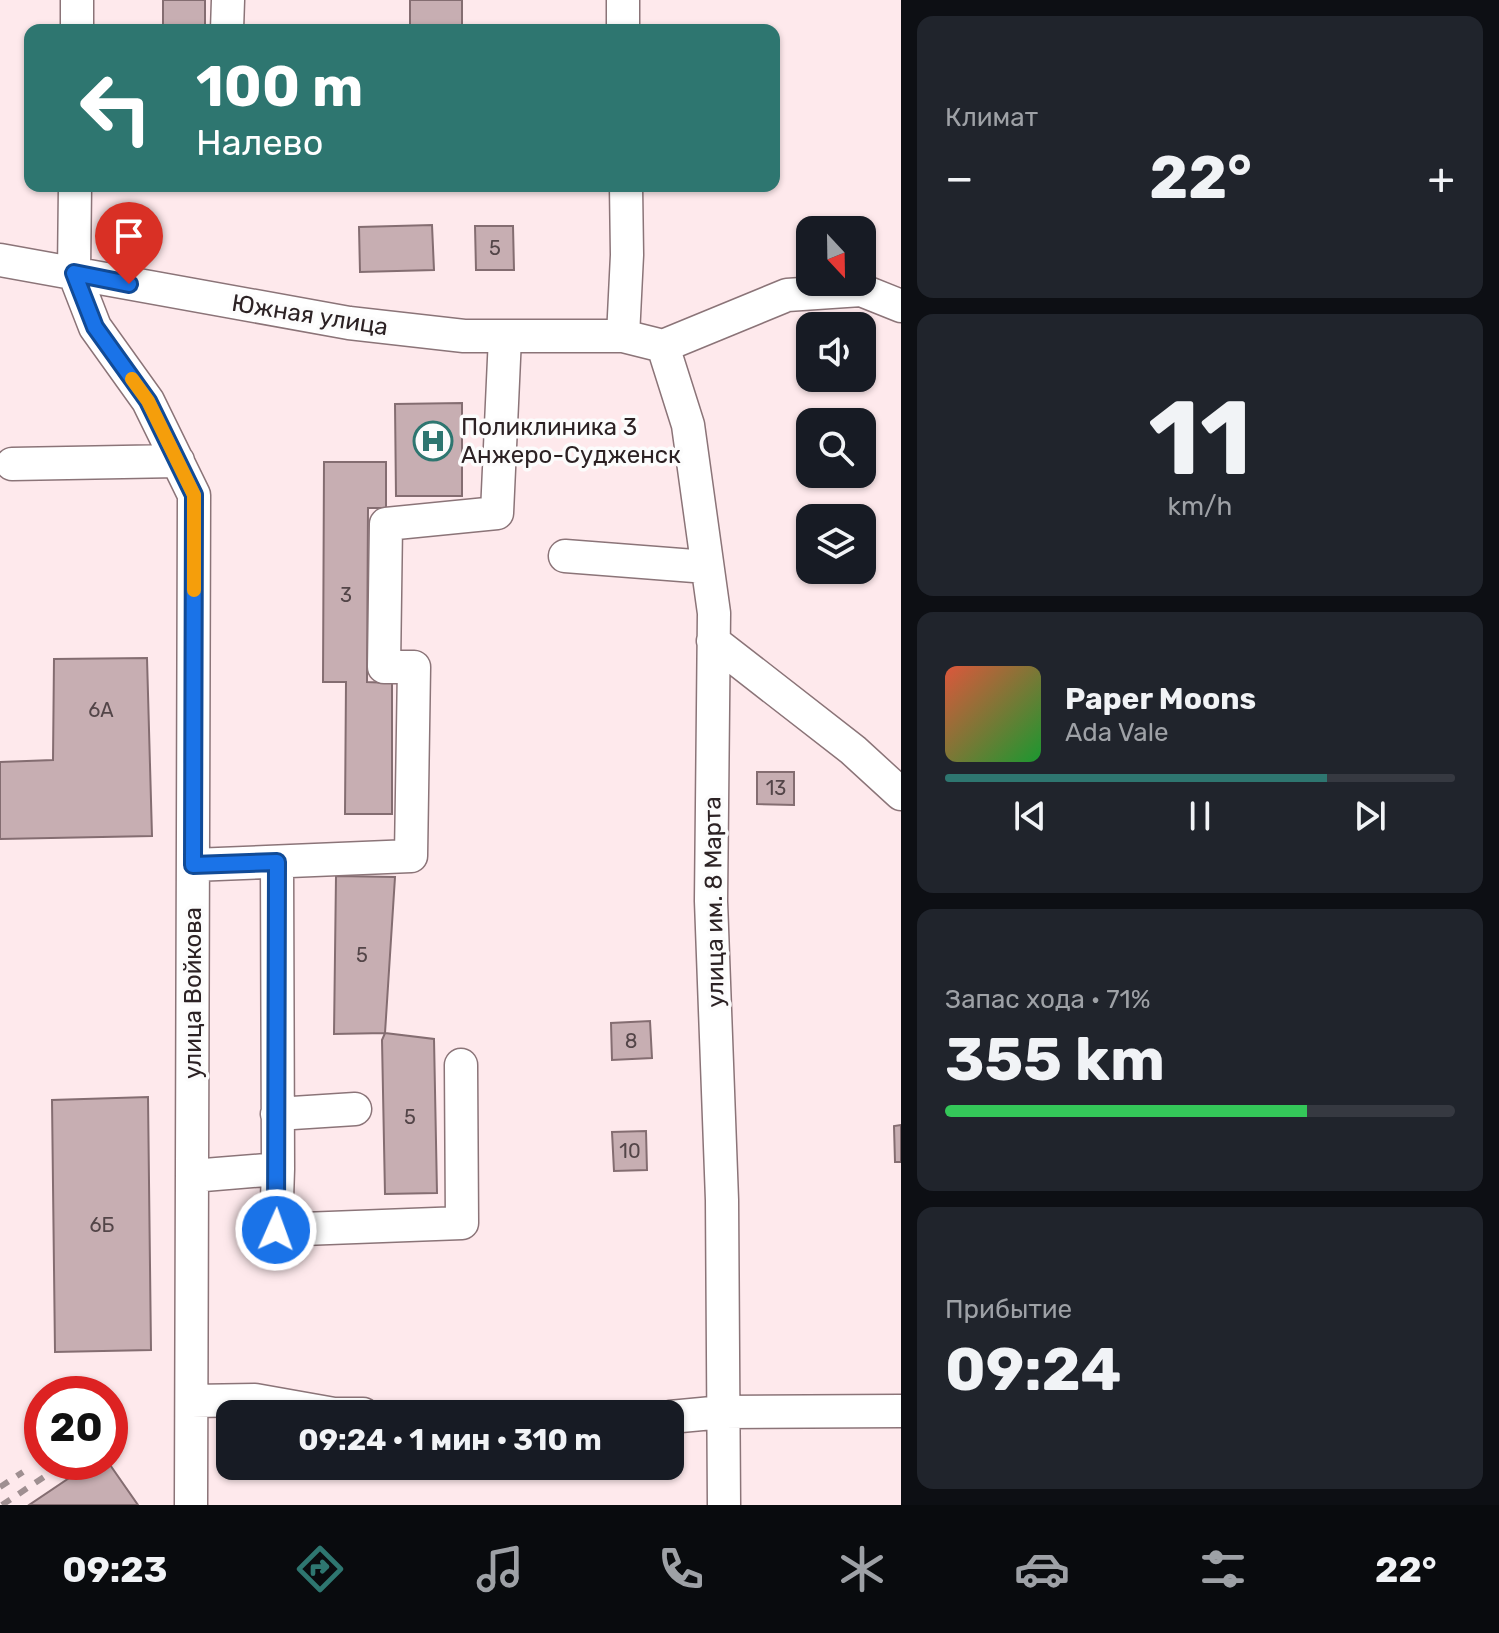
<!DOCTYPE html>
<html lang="ru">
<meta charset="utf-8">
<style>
body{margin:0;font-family:Rubik,sans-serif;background:#20242c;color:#f1f3f6;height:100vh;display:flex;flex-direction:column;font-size:30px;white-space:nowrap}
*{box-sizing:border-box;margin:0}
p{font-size:26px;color:#9ea1a6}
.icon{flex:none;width:44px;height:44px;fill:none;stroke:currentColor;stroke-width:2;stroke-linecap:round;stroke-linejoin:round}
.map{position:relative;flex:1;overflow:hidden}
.side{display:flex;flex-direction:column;gap:16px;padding:16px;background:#0d0f14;width:598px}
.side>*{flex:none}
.hud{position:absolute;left:24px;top:24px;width:756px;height:168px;border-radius:16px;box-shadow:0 2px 6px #0004;background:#2e7670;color:#fff;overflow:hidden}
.needle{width:52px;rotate:158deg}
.controls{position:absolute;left:796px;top:216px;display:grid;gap:16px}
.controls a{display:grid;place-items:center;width:80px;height:80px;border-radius:16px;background:#171b24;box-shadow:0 2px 6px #0004;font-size:40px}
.speed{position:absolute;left:24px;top:1376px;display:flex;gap:16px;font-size:40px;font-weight:700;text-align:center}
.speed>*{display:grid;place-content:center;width:104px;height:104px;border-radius:50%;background:#171b24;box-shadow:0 2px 6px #0004;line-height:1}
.speed .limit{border:12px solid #d22;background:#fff;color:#111}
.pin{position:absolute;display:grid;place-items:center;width:68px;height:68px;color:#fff;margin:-82px -34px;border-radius:50% 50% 50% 0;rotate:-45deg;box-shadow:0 0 8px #0007}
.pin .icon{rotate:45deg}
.me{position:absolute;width:88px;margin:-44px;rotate:2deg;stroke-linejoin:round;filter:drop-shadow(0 0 6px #0008)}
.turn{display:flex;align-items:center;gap:28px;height:168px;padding:0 40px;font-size:36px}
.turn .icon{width:104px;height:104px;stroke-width:2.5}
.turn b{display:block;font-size:56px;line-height:68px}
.big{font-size:60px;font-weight:700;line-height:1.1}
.side .card{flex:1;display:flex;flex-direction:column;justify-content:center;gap:12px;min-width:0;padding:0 28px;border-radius:16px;background:#20242c}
.side .dial{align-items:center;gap:0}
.dial b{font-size:104px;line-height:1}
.song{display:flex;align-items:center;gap:24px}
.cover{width:96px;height:96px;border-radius:12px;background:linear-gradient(135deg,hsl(10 70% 55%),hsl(130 70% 35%))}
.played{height:8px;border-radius:4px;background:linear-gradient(90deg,#2e7670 75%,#363941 75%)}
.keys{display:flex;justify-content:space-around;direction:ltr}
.heat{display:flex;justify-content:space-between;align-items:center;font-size:44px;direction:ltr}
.charge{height:12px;border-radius:6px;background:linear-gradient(90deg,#34c759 71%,#363941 0)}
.trip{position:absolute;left:216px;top:1400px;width:468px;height:80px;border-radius:16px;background:#171b24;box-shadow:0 2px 6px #0004;font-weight:700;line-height:80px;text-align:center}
.tab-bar{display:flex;height:128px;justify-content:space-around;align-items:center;background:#090b0e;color:#9ea1a6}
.tab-bar .icon{width:56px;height:56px}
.tab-bar .current{color:#2e7670}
.tab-bar b{font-size:36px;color:#f1f3f6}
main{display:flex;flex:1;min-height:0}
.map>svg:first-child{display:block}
</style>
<main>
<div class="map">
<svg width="901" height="1505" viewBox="0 0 901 1505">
<rect width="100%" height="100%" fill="#fee9ec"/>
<path fill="#c7aeb2" stroke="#846d71" stroke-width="2" d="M163,0h42v30h-42z
M410,0h52v30h-52z
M432,225l2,45 -74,2 -1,-45z
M475,226h38l1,44h-38z
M462,403v93h-66l-1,-92z
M324,462h62v46h-18l-1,174 25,1v131h-47l1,-132h-23z
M147,658l5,178 -152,3v-77l53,-2 1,-101z
M757,772h37v33l-37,-1z
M336,876l59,1 -10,156 -51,1z
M650,1021l2,37 -40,2 -1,-37z
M385,1033l49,6 3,154 -52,1 -3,-154z
M148,1097l3,253 -96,2 -3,-252z
M901,1125v37h-6l-1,-36z
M646,1131l1,39 -33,1 -2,-39z
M93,1462h15l30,43h-109z"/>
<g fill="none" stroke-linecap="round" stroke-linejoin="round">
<g stroke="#8b7478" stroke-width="35">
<path id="minor" d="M623,0v30
M77,30v-30
M227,30l1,-30
M75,186l-1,87 21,54 53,74 46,94 -3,1010
M0,260l349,63 115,13h159l40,10 25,79 26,188 -3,288 11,299 2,305
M623,336l4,-81 -1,-69
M663,346l124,-51 74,-5 40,16
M12,464l166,-3
M565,556l142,11
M713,641l140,109 48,44
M277,862l1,307
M193,865l218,-9 3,-189h-30l2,-143 111,-11 8,-176
M277,1114l78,-5
M192,1176l86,-7 -2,61 186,-7 -1,-158
M192,1401l63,-1 79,14h29
M670,1417l53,-5 178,-1"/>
</g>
<use href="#minor" stroke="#fff" stroke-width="32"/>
<path stroke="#9f8f91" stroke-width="6" stroke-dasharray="10 10" stroke-linecap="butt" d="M0,1487l23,-15
M2,1505l48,-32"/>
</g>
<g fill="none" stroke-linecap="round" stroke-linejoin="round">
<g stroke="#114b97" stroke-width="20">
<path id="route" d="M129,284l-55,-11 21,54 53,74 46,94 -1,370 84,-3 -1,368"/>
</g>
<use href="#route" stroke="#1a73e8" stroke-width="14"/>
<path stroke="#f59e0b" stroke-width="14" d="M132,379l16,22 46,94v95"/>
</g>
<defs>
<g id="hospital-ring" transform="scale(2)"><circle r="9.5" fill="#fcfcfc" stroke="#2e7670" stroke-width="1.5"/><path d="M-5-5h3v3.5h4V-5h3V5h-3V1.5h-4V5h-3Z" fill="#2e7670"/></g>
</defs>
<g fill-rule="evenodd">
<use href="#hospital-ring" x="433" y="441"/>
</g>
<g text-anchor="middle" stroke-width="7" stroke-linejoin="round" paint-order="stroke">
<g font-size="20" fill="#534548">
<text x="495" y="255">5</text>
<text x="346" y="602">3</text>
<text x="101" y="717">6А</text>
<text x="776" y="795">13</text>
<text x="362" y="962">5</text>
<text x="631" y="1048">8</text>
<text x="410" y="1124">5</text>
<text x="630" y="1158">10</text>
<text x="102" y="1232">6Б</text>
</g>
<g font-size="24" fill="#2c2224" stroke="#fcfcfc">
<text transform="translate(310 315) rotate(9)" y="8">Южная улица</text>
<text transform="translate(714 902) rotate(-91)" y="8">улица им. 8 Марта</text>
<text transform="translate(193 993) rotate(-90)" y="8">улица Войкова</text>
</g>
<g font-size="24" fill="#2c2224" stroke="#fcfcfc" text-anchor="start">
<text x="461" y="435">Поликлиника 3<tspan x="461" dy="28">Анжеро-Судженск</tspan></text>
</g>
</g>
</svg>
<div class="controls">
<a><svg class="needle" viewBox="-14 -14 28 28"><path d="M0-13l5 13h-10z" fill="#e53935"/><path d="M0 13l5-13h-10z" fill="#9ea1a6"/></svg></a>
<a><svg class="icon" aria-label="sound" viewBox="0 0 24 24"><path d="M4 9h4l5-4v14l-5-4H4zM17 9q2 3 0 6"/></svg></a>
<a><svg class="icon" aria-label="search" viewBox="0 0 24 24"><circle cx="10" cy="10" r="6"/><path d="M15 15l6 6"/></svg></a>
<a><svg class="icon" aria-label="layers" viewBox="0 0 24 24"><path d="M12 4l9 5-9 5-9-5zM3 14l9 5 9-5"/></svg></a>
</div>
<div class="speed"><div class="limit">20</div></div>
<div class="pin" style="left:129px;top:284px;background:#d93025"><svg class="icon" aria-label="arrive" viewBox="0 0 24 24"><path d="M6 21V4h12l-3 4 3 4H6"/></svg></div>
<svg class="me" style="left:276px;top:1230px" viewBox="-20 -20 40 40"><circle r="17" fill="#1a73e8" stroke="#fff" stroke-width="3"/><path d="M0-11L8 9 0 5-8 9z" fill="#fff"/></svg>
<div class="trip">09:24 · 1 мин · 310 m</div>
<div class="hud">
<div class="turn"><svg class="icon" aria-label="left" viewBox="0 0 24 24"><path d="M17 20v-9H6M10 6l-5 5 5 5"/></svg><div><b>100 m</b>Налево</div></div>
</div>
</div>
<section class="side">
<div class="card"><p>Климат</p>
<div class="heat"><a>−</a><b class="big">22°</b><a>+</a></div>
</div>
<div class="card dial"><b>11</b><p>km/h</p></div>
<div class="card">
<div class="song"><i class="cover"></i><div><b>Paper Moons</b><p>Ada Vale</p></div></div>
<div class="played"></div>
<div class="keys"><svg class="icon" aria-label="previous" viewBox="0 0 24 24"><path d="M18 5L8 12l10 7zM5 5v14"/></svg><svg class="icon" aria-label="pause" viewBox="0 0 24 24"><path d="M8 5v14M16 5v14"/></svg><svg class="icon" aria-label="next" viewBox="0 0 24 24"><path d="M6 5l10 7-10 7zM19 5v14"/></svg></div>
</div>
<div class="card"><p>Запас хода · 71%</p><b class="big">355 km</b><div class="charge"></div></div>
<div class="card"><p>Прибытие</p><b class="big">09:24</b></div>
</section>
</main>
<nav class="tab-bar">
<b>09:23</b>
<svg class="icon current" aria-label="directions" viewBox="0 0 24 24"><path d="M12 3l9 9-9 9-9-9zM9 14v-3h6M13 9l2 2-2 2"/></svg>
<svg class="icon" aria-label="music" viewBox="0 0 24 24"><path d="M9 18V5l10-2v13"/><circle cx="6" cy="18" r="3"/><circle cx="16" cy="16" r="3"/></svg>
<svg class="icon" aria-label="phone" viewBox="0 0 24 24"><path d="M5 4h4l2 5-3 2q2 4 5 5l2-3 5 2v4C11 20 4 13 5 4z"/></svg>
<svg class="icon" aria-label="climate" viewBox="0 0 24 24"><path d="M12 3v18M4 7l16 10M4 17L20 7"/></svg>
<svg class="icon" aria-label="car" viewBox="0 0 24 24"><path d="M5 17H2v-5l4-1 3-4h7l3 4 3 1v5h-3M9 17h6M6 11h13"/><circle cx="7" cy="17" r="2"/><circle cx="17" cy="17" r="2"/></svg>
<svg class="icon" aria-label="filters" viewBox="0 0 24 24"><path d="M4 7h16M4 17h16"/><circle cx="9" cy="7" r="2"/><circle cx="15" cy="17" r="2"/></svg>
<b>22°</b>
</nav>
